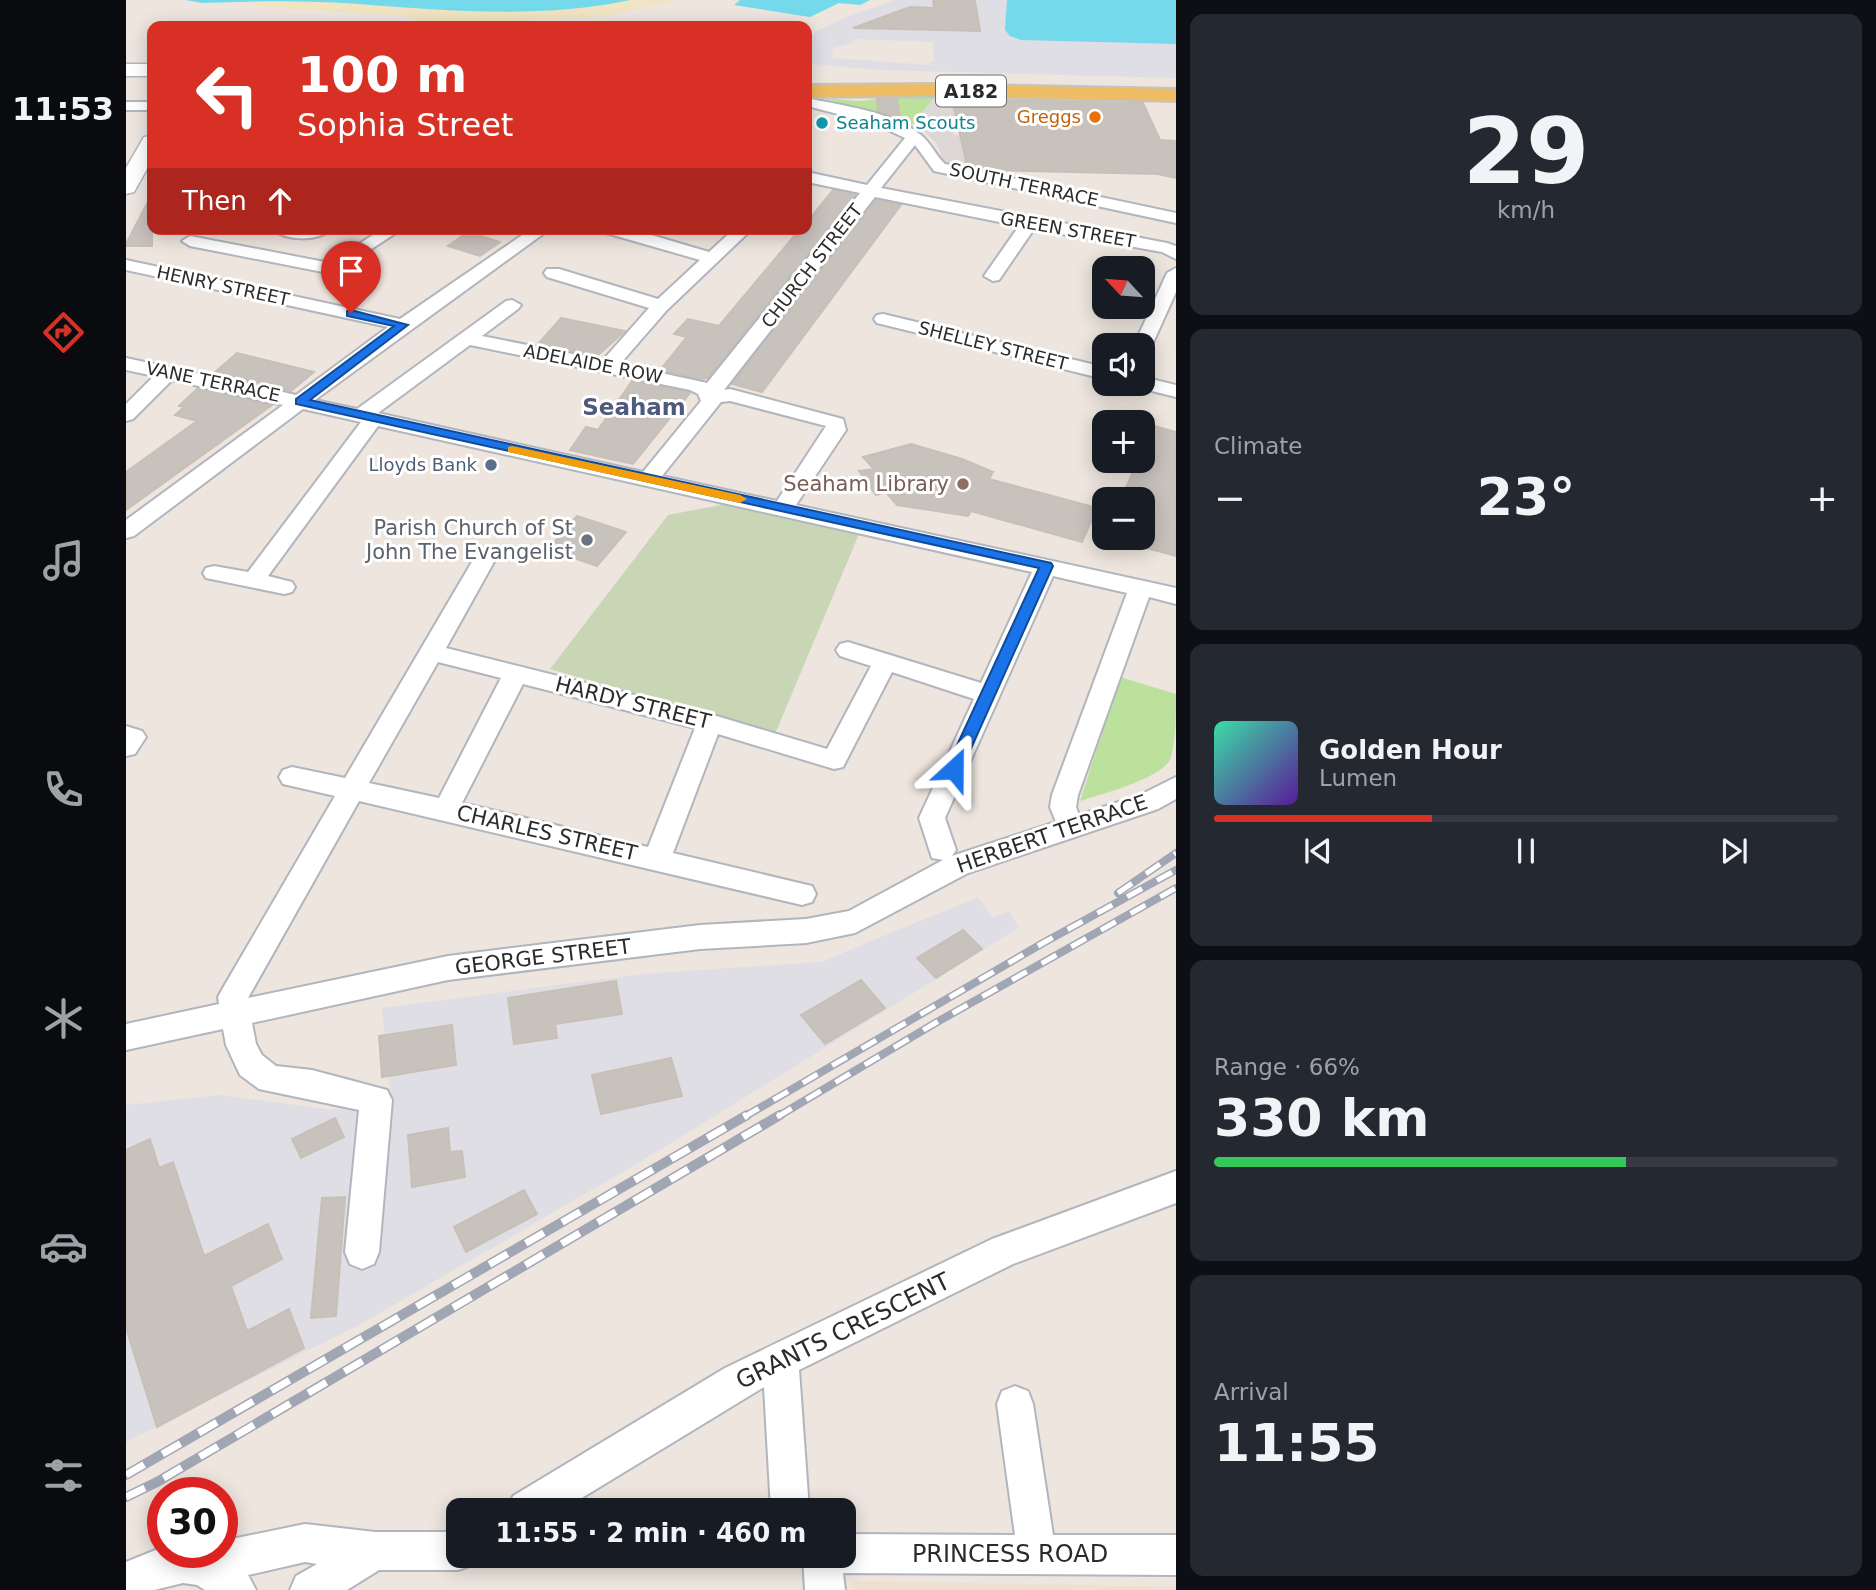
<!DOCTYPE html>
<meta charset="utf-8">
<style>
body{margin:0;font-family:"DejaVu Sans",sans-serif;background:#242831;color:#f1f3f6;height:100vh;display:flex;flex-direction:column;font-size:26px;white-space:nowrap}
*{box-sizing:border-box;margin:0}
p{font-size:23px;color:#9ea1a6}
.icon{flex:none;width:38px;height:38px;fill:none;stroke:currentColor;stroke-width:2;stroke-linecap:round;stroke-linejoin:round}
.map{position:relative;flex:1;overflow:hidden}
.side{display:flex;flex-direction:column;gap:14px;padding:14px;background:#0d0f14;width:700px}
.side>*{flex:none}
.banner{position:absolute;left:21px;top:21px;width:665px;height:214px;border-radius:14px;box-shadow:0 4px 18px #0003;background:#d93025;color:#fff;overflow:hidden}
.needle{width:46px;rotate:296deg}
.controls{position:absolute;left:966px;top:256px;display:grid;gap:14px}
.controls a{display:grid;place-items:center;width:63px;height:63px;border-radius:14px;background:#171b24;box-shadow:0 4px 18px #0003;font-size:35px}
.speed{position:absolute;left:21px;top:1477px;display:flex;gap:14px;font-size:35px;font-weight:700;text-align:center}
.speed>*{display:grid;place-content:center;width:91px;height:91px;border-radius:50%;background:#171b24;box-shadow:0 4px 18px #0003;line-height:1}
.speed .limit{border:10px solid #d22;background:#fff;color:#111}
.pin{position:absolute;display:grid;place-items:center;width:60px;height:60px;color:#fff;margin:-72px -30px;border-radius:50% 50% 50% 0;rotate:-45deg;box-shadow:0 0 7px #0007}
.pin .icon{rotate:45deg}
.me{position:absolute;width:77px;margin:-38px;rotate:24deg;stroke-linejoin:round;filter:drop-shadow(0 0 5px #0008)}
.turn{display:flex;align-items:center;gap:24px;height:147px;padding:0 35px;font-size:32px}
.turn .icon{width:91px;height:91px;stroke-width:2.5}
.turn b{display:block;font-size:49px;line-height:60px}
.then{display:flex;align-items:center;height:66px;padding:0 35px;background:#0003;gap:14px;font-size:26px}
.big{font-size:52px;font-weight:800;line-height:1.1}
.side .widget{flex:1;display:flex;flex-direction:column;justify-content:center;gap:10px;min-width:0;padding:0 24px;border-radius:14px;background:#242831}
.side .dial{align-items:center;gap:0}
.dial b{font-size:91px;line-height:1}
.song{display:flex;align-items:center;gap:21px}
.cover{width:84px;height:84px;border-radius:10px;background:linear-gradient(135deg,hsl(160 70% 55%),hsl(270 70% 35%))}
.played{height:7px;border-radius:4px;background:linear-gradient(90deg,#d93025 35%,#363941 35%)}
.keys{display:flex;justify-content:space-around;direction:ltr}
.heat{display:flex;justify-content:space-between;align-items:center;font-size:38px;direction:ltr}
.charge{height:10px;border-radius:5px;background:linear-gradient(90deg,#34c759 66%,#363941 0)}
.trip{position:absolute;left:320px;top:1498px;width:410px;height:70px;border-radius:14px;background:#171b24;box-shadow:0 4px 18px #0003;font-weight:800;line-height:70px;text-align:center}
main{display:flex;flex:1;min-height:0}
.tabs{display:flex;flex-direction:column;width:126px;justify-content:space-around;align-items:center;background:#090b0e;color:#9ea1a6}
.tabs .icon{width:49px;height:49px}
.tabs .active{color:#d93025}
.tabs b{font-size:32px;color:#f1f3f6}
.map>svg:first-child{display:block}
</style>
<main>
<nav class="tabs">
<b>11:53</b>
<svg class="icon active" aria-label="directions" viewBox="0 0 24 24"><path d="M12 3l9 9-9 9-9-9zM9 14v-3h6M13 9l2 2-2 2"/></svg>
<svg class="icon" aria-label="music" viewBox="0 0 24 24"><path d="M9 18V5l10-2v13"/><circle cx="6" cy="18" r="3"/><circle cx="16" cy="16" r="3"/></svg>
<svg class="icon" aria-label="phone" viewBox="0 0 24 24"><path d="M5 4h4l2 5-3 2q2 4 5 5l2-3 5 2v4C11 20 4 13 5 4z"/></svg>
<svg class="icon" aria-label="climate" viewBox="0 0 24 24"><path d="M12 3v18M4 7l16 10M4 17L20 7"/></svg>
<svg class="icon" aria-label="car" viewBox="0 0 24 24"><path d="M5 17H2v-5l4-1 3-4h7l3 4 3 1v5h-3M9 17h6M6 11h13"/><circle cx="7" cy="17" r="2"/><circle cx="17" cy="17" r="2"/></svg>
<svg class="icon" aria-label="filters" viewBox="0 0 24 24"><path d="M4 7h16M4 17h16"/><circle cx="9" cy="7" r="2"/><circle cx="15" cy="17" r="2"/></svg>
</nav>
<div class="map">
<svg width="1050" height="1590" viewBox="0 0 1050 1590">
<rect width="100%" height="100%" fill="#ede5de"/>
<path fill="#dfdee5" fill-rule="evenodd" d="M770,0h280v78l-296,-8 -67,-6 -6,-11 2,-12 6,-9 26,-13zM727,39l80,3 1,19 -5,1v3l-97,-7 1,-10 19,-5z
M852,897l14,21 17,-7 10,17 -384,237 -276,160 -233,117v-337l93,-10 106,14 67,2 -10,-103 260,-34 179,-12z"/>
<path fill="#eedfce" d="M726,1581l324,6v3h-323z"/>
<path fill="#bce19c" d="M778,96h32l-25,30 -34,-13 -56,-15 39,3z
M994,677l56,17c0,20 0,48 -6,66 -11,19 -68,34 -90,41z"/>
<path fill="#f0e4c2" d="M116,0h436l-73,16 -169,9 -32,-9 -142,-9z"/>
<path fill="#c9d6b6" d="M600,504l133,30 -84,200 -225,-65 118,-154z"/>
<path fill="#ddd8d5" d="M810,96l16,1 13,33h-11v5l13,1 2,36 -25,-9 -7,-19 -11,-11 -15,-6z"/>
<path fill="#74daeb" d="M59,0h445c-89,19 -182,11 -272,4 -51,-4 -104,-3 -155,-1z
M614,0h130l-10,5 -21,-2 -29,14 -76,-12z
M881,0h169v44l-155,-4 -11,-4 -5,-6z"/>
<path fill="#c8c2bd" stroke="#c8c0b7" stroke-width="2" d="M807,0l42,1 5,30 -127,-3 57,-21 24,1z
M751,99h20l3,20 -22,-8z
M826,99l191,4 17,37 16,1v37l-18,-4 -171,-4 -20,-4z
M707,190l22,5 -147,183 -7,1 -41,-9 27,-33 -13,-3 14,-15 31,7 81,-97h7v-7z
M26,194v52h-26v-2z
M750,200l25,5 -139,187 -30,-8z
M342,232l32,10 -20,14 -32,-10z
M435,318l64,13 -28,25 -59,-12z
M111,353l77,19 -23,19 -78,-17z
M506,381l58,12 -57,71 -63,-14 16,-23 12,3z
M72,388l74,17 -146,105v-38l71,-51 -22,-6 9,-8 -5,-1z
M1028,426l22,6v124l-33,-9v-48h-22l17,-39h5v-9z
M785,444l51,15 31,13 -4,7 108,29 -15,34 -111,-31 -3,5 -71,-11 -11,-13 -10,3 -17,-24 15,-2 -11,-12z
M451,516l49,16 -29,34 -49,-17z
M837,930l19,19 -46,29 -19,-20z
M735,980l24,28 -60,36 -24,-29z
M490,981l6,33 -67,10 2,14 -43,6 -6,-46z
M326,1025l4,40 -74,12 -3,-41z
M545,1058l11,38 -81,18 -9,-39z
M209,1118l9,19 -43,21 -9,-19z
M322,1128l2,24 12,-1 3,26 -53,10 -4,-52z
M24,1139l9,29 14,-6 31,94 64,-32 14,35 -51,27 16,45 42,-22 15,39 -147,79 -31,-99v-178z
M398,1190l13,24 -71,38 -12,-25z
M219,1197l-9,119 -25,2 11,-120z"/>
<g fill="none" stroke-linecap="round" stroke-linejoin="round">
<g stroke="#b1b5be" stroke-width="4">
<path id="street" d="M681,98c36,8 84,13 114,37 10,8 15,21 24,29l231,49v10l-242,-52 -19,-26 -34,43 286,55 9,3v13l-14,-7 -128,-23 -35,51 -6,1 -9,-5 35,-50 -144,-29 -151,193 6,-1 113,30 3,11 -50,75 380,83v16l-27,-7 -71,198 -2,12 3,8 61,-20 36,-18v22l-18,10 -190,64 -113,60 -49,10 -106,6 -252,31 -196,43 4,21 6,11 14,11 36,4 75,20 5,10 -13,152 -5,12 -12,5 -12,-5 -5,-12 14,-142 -100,-21 -19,-14 -14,-30 -3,-16 -97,21v-26l93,-20 -1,-7 5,-9 112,-192 -52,-12 -4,-7 4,-7 9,-3 53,11 131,-223h16l3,5 -49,88 264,66 117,35 44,-83 -31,-10 -4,-6 4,-6 8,-2 133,41 51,-111 -654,-146 -110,150 24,6 3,5 -3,5 -8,2 -78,-16 -3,-5 3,-5 8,-2 34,6 113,-150 -58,-13 -169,127 -8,2v-18l157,-115 -111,-25 -39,39 -7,2v-17l28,-28 -28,-6v-12l170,37 92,-68 -262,-57v-10l274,59 131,-90h19l-235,171 42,9 149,-108 6,-1 9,5 -3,4 -36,27 121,24 46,-52 -102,-31 -3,-4 3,-4h12l99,30 42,-39 -94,-27 -2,-4h27l78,23 25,-23h18l-85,81 -47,54 87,19 153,-190 -53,-11v-10l60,13 38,-47 -32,-15 -66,-17zM344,345l220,45 8,4 3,7 -58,71 -265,-59zM604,401l96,25 -49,75 -115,-25 59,-74zM927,576l74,17 -75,202 -2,12 6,15 -104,34 4,-6 -11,-32zM312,662l63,16 -62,120 -70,-15zM766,672l82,27 -55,119 13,40 11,2 -94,51 -43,8 -106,6 -252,31 -200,42 111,-197 443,104 10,-3 4,-8 -4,-8 -139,-33 45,-119 116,35 9,-2zM397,684l172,44 -47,119 -186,-44z
M0,102h26v8h-26z
M147,229h58c-12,13 -46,12 -58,0z
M256,229h20l-69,45 -143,-28 -8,-5 8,-5 140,27z
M1050,268v24l-24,53 -9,6v-6h-9l33,-72z
M757,314l221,53v12l-227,-56 -3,-4 3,-4z
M1017,377l33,8v12l-40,-10 -2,-4h9z
M0,726l16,5 4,6 -11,17 -9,2z
M1050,1171v32l-163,61 -214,106 10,140h-38l-7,-123 -202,123h-54l5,-14 212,-128 267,-129z
M889,1386l13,5 5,13 20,131h123v40l-333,-2 2,17h-40l-2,-34h41v-22l171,1 -18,-131 5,-13z
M179,1524l70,8h83v24h18l-4,9 -14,5h-79l-32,20h-57l6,-14 21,-12 -12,-2 -57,13 8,15h-51l-8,-5 -14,-2 -29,7h-28v-28l37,-15v5h59v-11z"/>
</g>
<g stroke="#b1b5be" stroke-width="3">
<path id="secondary" d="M0,64h26v12h-26z
M26,136v24l-18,32 -8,2v-26l18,-31z"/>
</g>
<g stroke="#c4c4c4" stroke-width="4">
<path id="primary" d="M804,84l246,5v12l-246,-5 -123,1v-12z"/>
</g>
<use href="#street" fill="#fff" fill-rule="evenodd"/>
<use href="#secondary" fill="#fff" fill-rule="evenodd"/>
<use href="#primary" fill="#edbc63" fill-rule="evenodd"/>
<g stroke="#a1a6b5" stroke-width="8">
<path id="rail-far1" d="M992,893l58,-40
M618,1117l299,-174 133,-73
M651,1117l160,-95 239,-134"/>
</g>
<g stroke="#a1a6b5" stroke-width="10">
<path id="rail" d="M0,1475l621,-360
M0,1497l31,-15 623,-367"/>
</g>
<use href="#rail-far1" stroke="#fff" stroke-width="5" stroke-dasharray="17" stroke-linecap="butt"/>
<use href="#rail" stroke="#fff" stroke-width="7" stroke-dasharray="21" stroke-linecap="butt"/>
</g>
<path fill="#1a73e8" stroke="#114b97" stroke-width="2" d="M225,310l57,15 -98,75 741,163 2,3 -93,207 -6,2 -8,-6 93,-201 -743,-164v-5l98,-73 -47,-10v-5z"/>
<path fill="#f59e0b" d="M386,446l228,49 7,4 -7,4 -232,-51v-5z"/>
<circle fill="#e8710a" stroke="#fff" stroke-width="2.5" cx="969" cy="117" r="7"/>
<circle fill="#0f9aa8" stroke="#fff" stroke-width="2.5" cx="696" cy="123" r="7"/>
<circle fill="#5c6f8a" stroke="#fff" stroke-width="2.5" cx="365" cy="465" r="7"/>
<circle fill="#8d6e63" stroke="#fff" stroke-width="2.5" cx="837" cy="484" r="7"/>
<circle fill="#6b7280" stroke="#fff" stroke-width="2.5" cx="461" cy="540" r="7"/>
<g text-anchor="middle" stroke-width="6" stroke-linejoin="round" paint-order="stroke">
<g font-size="18" fill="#c56008" stroke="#fff" text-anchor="end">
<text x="955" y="123">Greggs</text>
</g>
<g font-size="18" fill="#0d838f" stroke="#fff" text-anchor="start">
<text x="710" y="129">Seaham Scouts</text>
</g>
<g font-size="18" fill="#2b2b2b" stroke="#fff">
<text transform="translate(898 185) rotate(12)" y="6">SOUTH TERRACE</text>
<text transform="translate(942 230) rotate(10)" y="6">GREEN STREET</text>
<text transform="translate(686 266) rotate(-52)" y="6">CHURCH STREET</text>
<text transform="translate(97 286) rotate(12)" y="6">HENRY STREET</text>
<text transform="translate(867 346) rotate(14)" y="6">SHELLEY STREET</text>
<text transform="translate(467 364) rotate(11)" y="6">ADELAIDE ROW</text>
<text transform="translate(87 382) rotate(12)" y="6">VANE TERRACE</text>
</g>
<g font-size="18" fill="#4e5e75" stroke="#fff" text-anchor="end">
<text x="351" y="471">Lloyds Bank</text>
</g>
<rect fill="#fff" stroke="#6b6b6b" stroke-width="2" x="810" y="75.5" width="70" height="31" rx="5"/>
<g font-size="19" font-weight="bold" fill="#2b2b2b">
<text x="845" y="98">A182</text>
</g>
<g font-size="21" fill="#785e54" stroke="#fff" text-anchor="end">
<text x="823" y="491">Seaham Library</text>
</g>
<g font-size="21" fill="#5b616d" stroke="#fff" text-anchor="end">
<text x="447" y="535">Parish Church of St<tspan x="447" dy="24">John The Evangelist</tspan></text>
</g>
<g font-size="21" fill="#2b2b2b" stroke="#fff">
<text transform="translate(507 703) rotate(14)" y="7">HARDY STREET</text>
<text transform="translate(421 833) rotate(13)" y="7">CHARLES STREET</text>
<text transform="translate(926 834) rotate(-19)" y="7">HERBERT TERRACE</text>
<text transform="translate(417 957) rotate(-7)" y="7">GEORGE STREET</text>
</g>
<g font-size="23" font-weight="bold" fill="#4d5a7b" stroke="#fff">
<text x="508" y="415">Seaham</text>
</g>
<g font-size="24" fill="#2b2b2b" stroke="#fff">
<text transform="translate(717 1331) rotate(-26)" y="8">GRANTS CRESCENT</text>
<text x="884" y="1562">PRINCESS ROAD</text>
</g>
</g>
</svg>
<div class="controls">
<a><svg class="needle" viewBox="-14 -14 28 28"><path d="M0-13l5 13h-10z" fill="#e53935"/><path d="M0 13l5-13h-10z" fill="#9ea1a6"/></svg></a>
<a><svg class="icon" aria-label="sound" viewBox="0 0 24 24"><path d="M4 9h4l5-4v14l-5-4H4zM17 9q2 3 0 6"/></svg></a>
<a>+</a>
<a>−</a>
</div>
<div class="speed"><div class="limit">30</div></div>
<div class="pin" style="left:225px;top:313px;background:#d93025"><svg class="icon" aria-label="arrive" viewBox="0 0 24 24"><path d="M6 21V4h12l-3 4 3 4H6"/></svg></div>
<svg class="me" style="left:828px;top:769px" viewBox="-20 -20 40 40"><path d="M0-17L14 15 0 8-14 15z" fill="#1a73e8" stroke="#fff" stroke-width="4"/></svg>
<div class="trip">11:55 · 2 min · 460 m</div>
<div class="banner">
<div class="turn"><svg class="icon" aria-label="left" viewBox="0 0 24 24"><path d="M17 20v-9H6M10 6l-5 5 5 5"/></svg><div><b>100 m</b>Sophia Street</div></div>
<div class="then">Then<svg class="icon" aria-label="ahead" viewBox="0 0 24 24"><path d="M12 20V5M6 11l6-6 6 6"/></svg></div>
</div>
</div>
<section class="side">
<div class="widget dial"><b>29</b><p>km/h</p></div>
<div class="widget"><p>Climate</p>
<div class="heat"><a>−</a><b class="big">23°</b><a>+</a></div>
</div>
<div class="widget">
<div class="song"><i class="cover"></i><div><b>Golden Hour</b><p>Lumen</p></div></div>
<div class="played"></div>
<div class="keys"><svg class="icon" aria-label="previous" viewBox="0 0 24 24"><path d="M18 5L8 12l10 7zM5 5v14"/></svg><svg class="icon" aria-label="pause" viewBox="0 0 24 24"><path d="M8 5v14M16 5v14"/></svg><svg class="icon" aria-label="next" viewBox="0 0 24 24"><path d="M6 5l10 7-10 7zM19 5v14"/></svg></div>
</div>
<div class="widget"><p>Range · 66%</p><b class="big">330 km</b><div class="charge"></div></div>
<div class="widget"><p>Arrival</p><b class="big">11:55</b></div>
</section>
</main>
